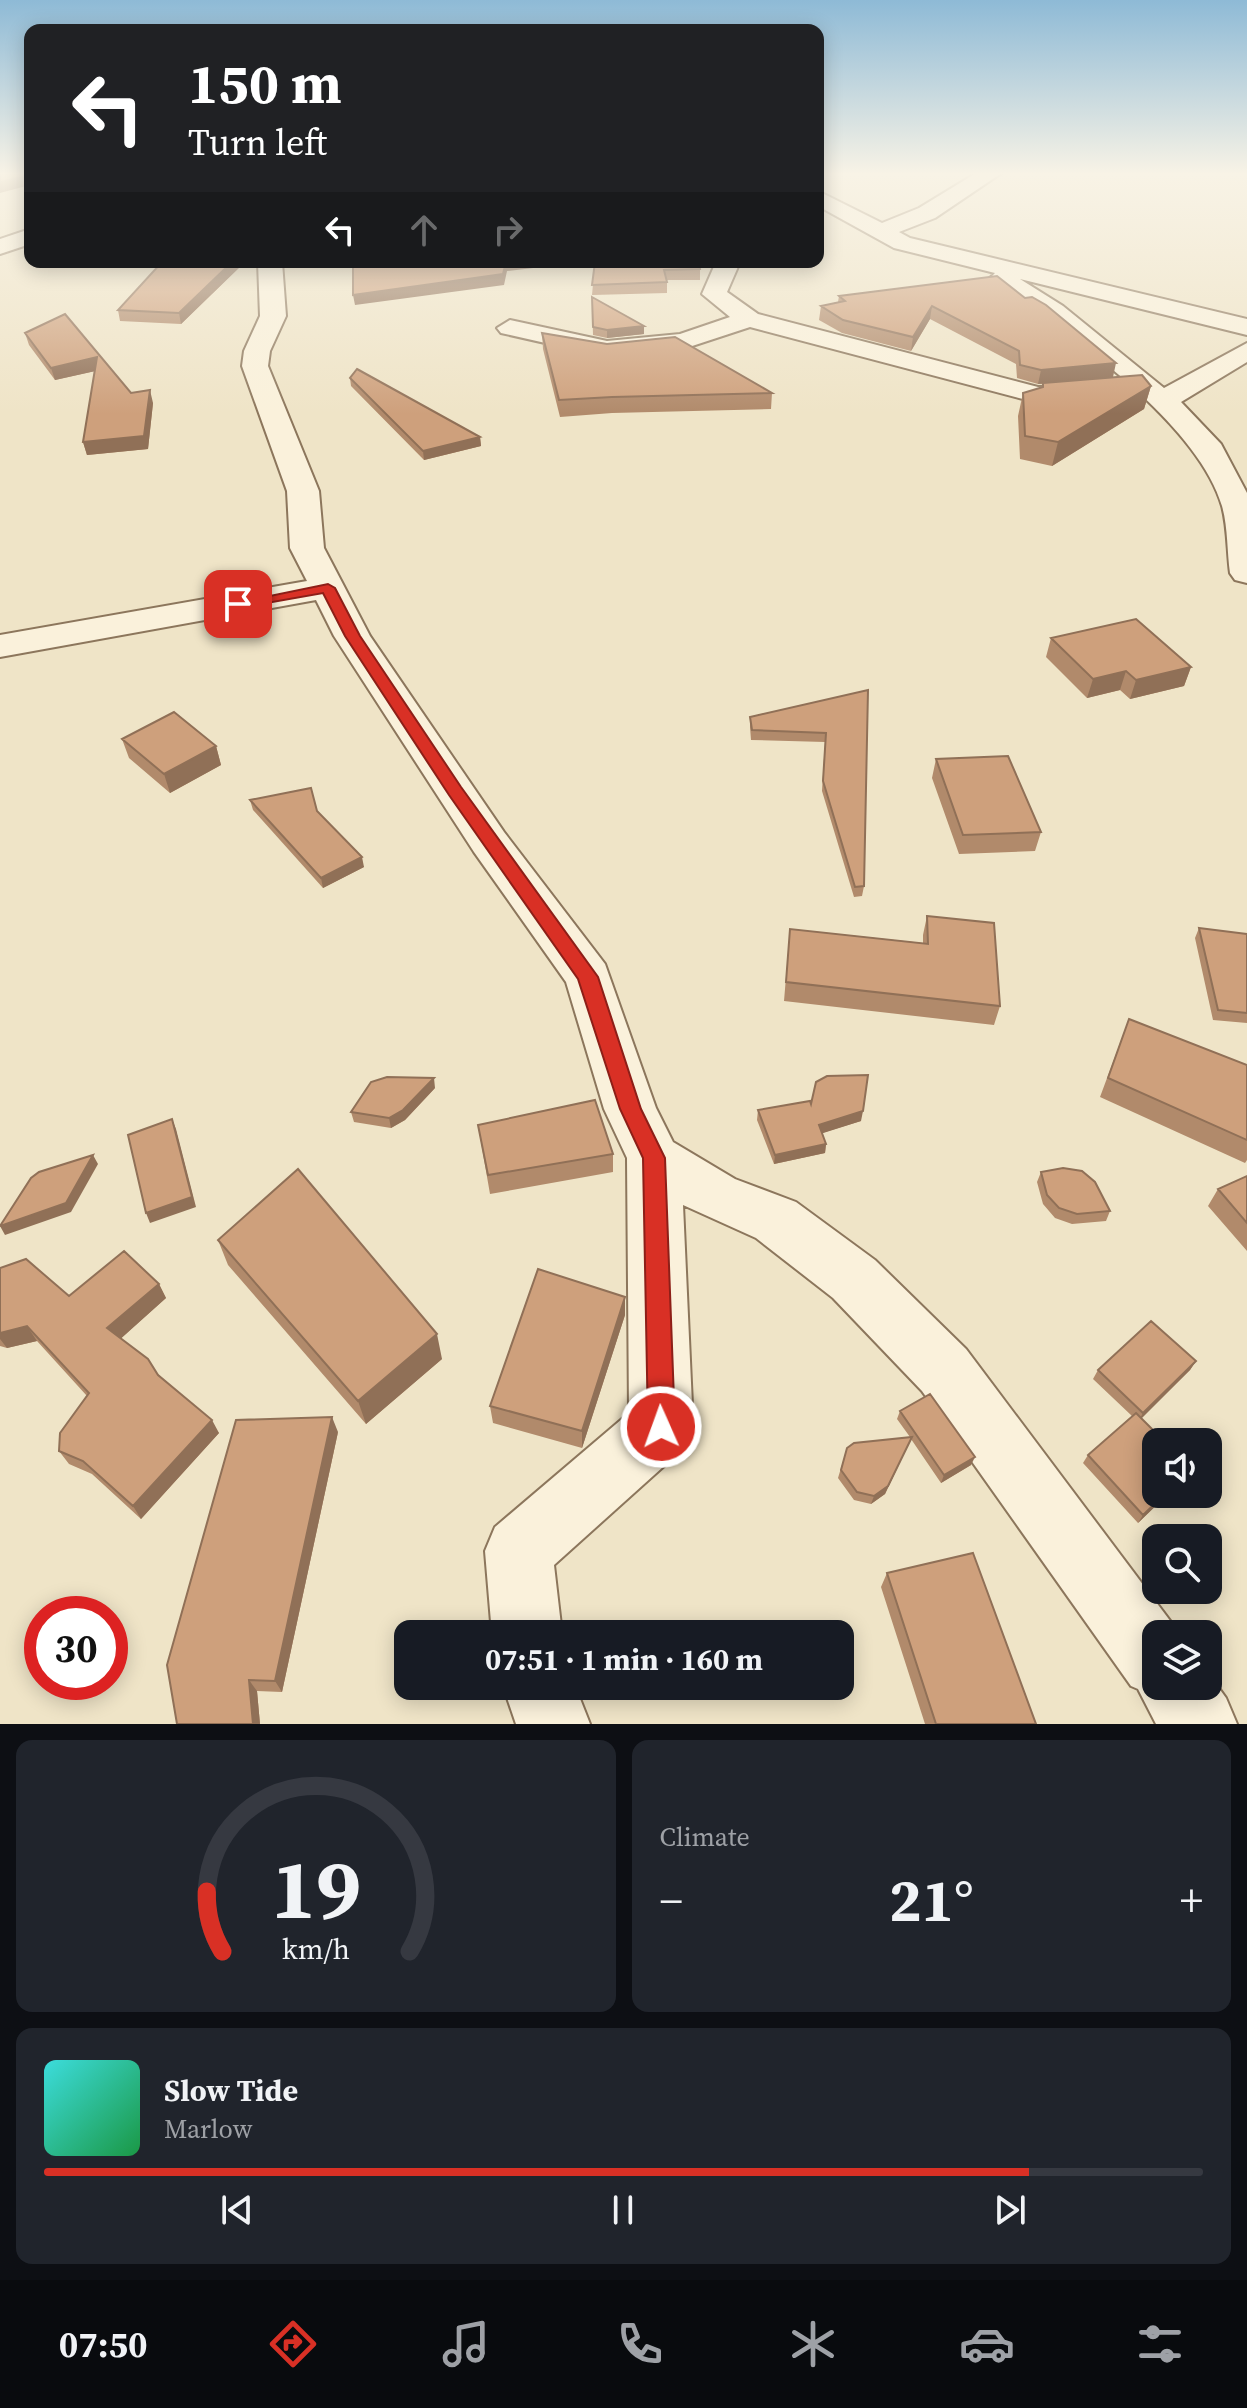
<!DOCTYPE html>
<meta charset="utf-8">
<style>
body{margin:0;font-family:"Source Serif 4",serif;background:#20242c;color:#f1f3f6;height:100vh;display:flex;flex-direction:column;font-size:30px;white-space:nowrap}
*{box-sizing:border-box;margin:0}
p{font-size:26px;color:#9ea1a6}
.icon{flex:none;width:44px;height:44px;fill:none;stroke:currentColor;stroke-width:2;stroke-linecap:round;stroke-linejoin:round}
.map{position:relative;height:1724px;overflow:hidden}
.sheet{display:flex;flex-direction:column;gap:16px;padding:16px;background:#0d0f14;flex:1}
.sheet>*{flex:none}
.guide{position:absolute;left:24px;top:24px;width:800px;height:244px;border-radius:16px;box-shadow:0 4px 20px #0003;background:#202124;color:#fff;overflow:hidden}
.buttons{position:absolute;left:1142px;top:1428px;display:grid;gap:16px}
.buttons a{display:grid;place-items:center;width:80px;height:80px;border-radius:16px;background:#171b24;box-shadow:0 4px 20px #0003;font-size:40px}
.speed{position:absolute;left:24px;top:1596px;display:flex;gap:16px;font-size:40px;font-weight:700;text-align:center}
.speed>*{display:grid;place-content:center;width:104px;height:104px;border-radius:50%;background:#171b24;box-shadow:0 4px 20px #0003;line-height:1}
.speed .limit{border:12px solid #d22;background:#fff;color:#111}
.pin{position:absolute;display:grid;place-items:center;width:68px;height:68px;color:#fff;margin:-34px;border-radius:16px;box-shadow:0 4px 12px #0006}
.me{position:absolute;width:88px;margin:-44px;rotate:358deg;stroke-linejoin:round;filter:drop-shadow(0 0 6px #0008)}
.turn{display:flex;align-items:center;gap:28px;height:168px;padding:0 32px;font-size:36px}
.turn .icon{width:104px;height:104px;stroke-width:2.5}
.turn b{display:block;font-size:56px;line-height:68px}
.lanes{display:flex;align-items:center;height:76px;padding:0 32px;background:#0003;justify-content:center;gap:40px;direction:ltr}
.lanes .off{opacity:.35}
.big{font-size:60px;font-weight:700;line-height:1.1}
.sheet .card{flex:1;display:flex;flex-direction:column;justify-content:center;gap:12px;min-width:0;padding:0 28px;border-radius:16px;background:#20242c}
.sheet .dial{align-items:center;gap:0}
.dial svg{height:208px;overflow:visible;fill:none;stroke:#363941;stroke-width:7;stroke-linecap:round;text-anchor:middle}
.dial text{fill:#f1f3f6;stroke:none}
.song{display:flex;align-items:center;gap:24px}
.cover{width:96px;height:96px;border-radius:12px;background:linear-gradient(135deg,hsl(180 70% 55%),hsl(140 70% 35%))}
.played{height:8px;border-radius:4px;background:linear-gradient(90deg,#d93025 85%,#363941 85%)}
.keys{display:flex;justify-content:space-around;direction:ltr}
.heat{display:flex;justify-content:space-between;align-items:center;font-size:44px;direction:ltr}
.sheet .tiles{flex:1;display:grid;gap:16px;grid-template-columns:1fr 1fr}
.card:last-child{grid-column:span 2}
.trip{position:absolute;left:394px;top:1620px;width:460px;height:80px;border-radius:16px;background:#171b24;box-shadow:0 4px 20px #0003;font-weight:700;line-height:80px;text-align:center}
.tabs{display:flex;height:128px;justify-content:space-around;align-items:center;background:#090b0e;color:#9ea1a6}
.tabs .icon{width:56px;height:56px}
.tabs .active{color:#d93025}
.tabs b{font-size:36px;color:#f1f3f6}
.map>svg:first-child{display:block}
</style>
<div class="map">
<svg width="1247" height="1724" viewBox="0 0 1247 1724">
<rect width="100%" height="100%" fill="#efe4c7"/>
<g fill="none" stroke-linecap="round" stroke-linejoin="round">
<g stroke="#8c765c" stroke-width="4">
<path id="minor" d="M978,172h25l-68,46 -36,14 11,6 337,81v16l-227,-56 43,27 101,82 83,-45v19l-66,40 40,42 26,49v90l-12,-3 -5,-7c-3,-21 -2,-46 -8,-67 -24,-83 -157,-177 -228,-223l-4,-5 5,-5 -101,-25 -76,-42v-15l64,32 37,-15z
M30,229v15l-30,10v-15z
M258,262h24l4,54 -16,35 -2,15 51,125 5,57 46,88 134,196 101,132 51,144 17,34 62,37 61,23 79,58 91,89 214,285h-24v52h52v-13l18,25 11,26h-81l-18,-35 -7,-3 -209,-295 -89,-93 -77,-60 -73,-33 10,222 -10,22 -129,116 8,69h-70l-7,-83 10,-24 134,-114 -2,-255 -23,-49 -38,-127 -92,-130 -140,-216 -18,-36 -316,57v-22l307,-54 -17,-33 -3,-57 -45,-125 2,-15 16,-35z
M716,262h24l-13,30 31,22 280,73 59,-2 4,6 -4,6 -59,6 -288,-76 -67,22 -76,8 -106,-24 -4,-5 13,-8 97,21 73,-7 50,-17 -28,-23z
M503,1686h72l15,38h-74z"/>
</g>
<use href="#minor" fill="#faf1db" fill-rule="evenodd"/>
</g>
<path fill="#b18a6b" d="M162,262h83l-64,62 -61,-3 -2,-11z
M595,262l105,7v11h-33v13l-75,2z
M997,276l116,101 38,9 -7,23 -92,57 -32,-7 -2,-43 5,-23 19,-5 1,-4h-5l-21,-6 -1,-14 -86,-45 -19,32 -69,-18 -23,-13 2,-14 17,-4 1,-6z
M592,297l52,37 -37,4 -14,-3z
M65,314l66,79 22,10 -5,46 -61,6 -4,-13 12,-71 -40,9 -26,-35 -4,-12z
M542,333l230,60 -1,16 -159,4 -52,4 -17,-68z
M350,378l130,59 1,9 -57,14 -73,-74z
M1051,638l140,29 -7,19 -54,13 -10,-9 -33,8 -41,-41z
M868,690l-4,196 -2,10 -8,1 -32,-106 3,-49 -74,-2 -1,-13v-10z
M122,739l94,7 5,19 -51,28 -41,-35z
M936,759l105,73 -6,19 -76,3 -27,-76z
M250,800l67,11 47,56 -41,21 -70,-78z
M927,916l73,90 -6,19 -210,-24 6,-72 133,14v-8z
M1199,928l48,6v89l-34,-3 -18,-82z
M1129,1019l118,46v95l-2,3 -145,-66z
M435,1088l-30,32 -14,8 -37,-6 -3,-10z
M811,1104l50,17 -39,12 4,11 -1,9 -51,11 -17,-44 1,-10z
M478,1125l135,29v18l-123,22z
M1041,1172l69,39 -4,10 -34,3 -17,-6 -12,-14 -6,-22z
M1247,1176v75l-39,-45 10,-17z
M218,1240l224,119 -76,65 -138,-159z
M0,1268l69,28 90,-12 7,14 -45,40 98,95 -78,86 -49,-45 -23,-10 -10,-13 28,-55 -50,-55 -30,7 -7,-2z
M625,1297v18l-43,133 -89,-25 -3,-17z
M1196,1361l-6,9 -49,48 15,76h12l-30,29 -55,-60 5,-8 44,-39 -39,-37 5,-9z
M900,1411l71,54 -30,18 -30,-44 -26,55 -14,10 -17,-4 -16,-22 9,-30 63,-11 -13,-18z
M338,1432l-56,260 -25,-1 3,33h-83z
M887,1573l149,151h-111l-44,-137z"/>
<path fill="#907057" d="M30,175v10l-30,8v-11z
M232,262h13l-64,62 -2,-11z
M506,262h78l-77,9 -3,14 -149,20 -2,-10z
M932,306l-2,13 -19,32 2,-14z
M644,326v8l-37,4v-8z
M97,357l3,13 -45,10 -4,-12z
M1116,363l-3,14 -75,7 3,-14z
M1151,386l-7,23 -92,57 6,-24z
M150,390l3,13 -5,46 -61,6 -4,-13z
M480,437l1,9 -57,14 -1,-9z
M1191,667l-7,19 -54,13 6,-19z
M1126,671l-6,19 -33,8 6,-19z
M216,746l5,19 -51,28 -6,-19z
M362,857l2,10 -41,21 -2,-10z
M434,1078l1,10 -30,32 -14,8 -2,-10z
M863,1111l-2,10 -44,14 2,-10z
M172,1119l4,10 20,78 -46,16 -4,-10z
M826,1144l-1,9 -51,11 1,-9z
M93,1155l5,9 -27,48 -66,23 -5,-9z
M159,1284l7,14 -50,45 -9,-15z
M625,1297v18l-43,133v-17z
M27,1326l10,15 -30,7 -7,-9v-6z
M437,1334l5,25 -76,65 -8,-23z
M1196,1361l-6,9 -52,52 5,-9z
M332,1417l6,15 -56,260 -7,-11z
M212,1420l7,13 -78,86 -8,-13z
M912,1437l-27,57 -14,10 3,-8z
M975,1457l-4,8 -30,18 3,-8z
M1165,1494h3l-30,29 5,-8z
M249,1680l8,11 3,33h-7z"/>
<path fill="#cea07c" stroke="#907057" stroke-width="2" d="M0,172h30v3l-30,7z
M162,262h70l-53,51 -61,-3z
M353,262h153l-3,12 -150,21z
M595,262h104l1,7 -36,1 3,12 -75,3z
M997,276l28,22 7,-1 14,8 70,58 -75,7 -21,-5 -1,-14 -87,-45 -19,31 -70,-17 -22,-14 24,-5 -6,-5z
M592,297l52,29 -37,4 -14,-3z
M65,314l66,79 19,-3 -6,46 -61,6 14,-85 -46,11 -26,-35z
M542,333l65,11 68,-7 97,56 -160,4 -53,3z
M357,369l123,68 -57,14 -73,-73z
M1142,375l9,11 -93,56 -33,-6 -2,-43 20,-6v-4z
M1136,619l55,48 -55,13 -10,-9 -33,8 -42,-41z
M868,690l-4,196 -9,1 -32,-106 3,-48 -74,-3 -2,-13z
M174,712l42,34 -52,28 -42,-35z
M1008,756l33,76 -78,3 -27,-76z
M311,788l6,23 45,46 -41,21 -71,-78z
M927,916l67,7 6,83 -214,-24 4,-53 138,15z
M1199,928l48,6v79l-29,-3z
M1129,1019l118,46v75l-139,-62z
M868,1075l-5,36 -44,14 7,19 -51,11 -17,-45 52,-9 1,3 5,-22 11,-6z
M387,1077l47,1 -31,32 -14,8 -38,-6 20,-30z
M595,1100l18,54 -125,21 -10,-50z
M172,1119l20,78 -46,16 -18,-78z
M93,1155l-27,48 -66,23 31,-48 8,-6z
M1063,1168l19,3 13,11 15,29 -33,3 -18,-6 -12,-13 -6,-23z
M298,1169l139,165 -79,67 -140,-161z
M1247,1176v47l-29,-34z
M124,1251l35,33 -52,44 41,31 10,16 54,45 -79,86 -50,-45 -24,-10 1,-18 29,-40 -62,-67 -27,7v-65l26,-9 43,37z
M538,1269l87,28 -43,134 -92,-25z
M1151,1321l45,40 -53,52 -45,-43z
M930,1394l45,63 -31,18 -44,-64z
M1136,1413l29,29h-9v52h9l-22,21 -55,-60z
M332,1417l-57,264 -26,-1 4,44h-76l-10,-59 69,-245z
M912,1437l-24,49 -14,10 -17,-4 -16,-22 6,-22 7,-5z
M973,1553l63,171h-100l-49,-151z
M474,1623l1,11h-38l-1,-5z"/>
<linearGradient id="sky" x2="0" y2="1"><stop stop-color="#8ebad6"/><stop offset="0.42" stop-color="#f8f3e6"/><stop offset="1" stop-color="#f8f3e6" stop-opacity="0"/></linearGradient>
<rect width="1247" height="414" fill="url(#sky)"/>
<path fill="#d93025" stroke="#8d1f18" stroke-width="2" d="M328,584l7,4 25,48 101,151 137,190 43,132 24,49 10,269 -4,9 -10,4 -9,-4 -4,-9 -5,-269 -23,-49 -42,-130 -129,-184 -104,-159 -22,-43 -85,15 -7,-4z"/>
</svg>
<div class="buttons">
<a><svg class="icon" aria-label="sound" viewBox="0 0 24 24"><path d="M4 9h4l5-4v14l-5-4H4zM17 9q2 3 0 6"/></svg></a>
<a><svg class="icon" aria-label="search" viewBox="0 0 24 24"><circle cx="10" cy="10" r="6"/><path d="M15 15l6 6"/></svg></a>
<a><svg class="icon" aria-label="layers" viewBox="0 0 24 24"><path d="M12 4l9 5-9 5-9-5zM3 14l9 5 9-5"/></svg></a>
</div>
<div class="speed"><div class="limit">30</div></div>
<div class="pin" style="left:238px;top:604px;background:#d93025"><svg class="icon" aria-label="arrive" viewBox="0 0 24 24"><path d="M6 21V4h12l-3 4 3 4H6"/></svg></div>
<svg class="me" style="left:661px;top:1427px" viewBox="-20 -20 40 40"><circle r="17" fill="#d93025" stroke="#fff" stroke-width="3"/><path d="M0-11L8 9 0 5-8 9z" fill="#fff"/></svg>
<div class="trip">07:51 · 1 min · 160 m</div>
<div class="guide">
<div class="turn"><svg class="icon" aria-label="left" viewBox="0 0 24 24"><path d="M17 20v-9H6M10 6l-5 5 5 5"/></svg><div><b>150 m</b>Turn left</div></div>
<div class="lanes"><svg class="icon" aria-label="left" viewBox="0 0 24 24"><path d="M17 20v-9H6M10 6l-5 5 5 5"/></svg><svg class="icon off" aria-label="ahead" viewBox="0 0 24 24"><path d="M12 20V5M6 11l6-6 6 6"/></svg><svg class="icon off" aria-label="right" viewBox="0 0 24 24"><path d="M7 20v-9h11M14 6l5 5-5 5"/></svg></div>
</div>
</div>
<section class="sheet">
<div class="tiles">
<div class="card dial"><svg viewBox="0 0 100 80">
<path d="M14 69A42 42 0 1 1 86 69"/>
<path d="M14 69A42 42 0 0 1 8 46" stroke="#d93025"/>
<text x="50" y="56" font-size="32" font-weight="700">19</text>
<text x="50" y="72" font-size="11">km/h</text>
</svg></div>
<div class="card"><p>Climate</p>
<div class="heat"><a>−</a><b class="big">21°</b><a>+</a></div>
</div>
<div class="card">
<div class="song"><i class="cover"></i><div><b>Slow Tide</b><p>Marlow</p></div></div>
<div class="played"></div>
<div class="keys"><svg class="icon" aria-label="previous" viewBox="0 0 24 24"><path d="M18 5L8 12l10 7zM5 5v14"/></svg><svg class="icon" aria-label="pause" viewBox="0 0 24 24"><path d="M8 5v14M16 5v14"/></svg><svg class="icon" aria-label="next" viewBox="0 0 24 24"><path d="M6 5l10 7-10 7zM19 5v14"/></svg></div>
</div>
</div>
</section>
<nav class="tabs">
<b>07:50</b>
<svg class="icon active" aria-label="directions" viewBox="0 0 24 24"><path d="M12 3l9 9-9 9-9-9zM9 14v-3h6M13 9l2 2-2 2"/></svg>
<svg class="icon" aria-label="music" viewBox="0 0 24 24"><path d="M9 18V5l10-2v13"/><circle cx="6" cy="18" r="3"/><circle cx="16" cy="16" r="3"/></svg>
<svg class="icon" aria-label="phone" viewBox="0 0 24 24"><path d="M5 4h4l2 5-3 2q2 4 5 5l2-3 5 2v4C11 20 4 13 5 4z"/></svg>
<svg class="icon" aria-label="climate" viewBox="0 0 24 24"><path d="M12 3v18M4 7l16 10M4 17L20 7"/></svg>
<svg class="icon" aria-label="car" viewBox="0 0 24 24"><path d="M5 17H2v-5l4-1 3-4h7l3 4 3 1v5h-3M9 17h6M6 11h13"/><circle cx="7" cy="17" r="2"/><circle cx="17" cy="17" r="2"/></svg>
<svg class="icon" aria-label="filters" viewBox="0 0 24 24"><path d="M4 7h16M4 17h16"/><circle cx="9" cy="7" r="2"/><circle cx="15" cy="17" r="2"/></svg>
</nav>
